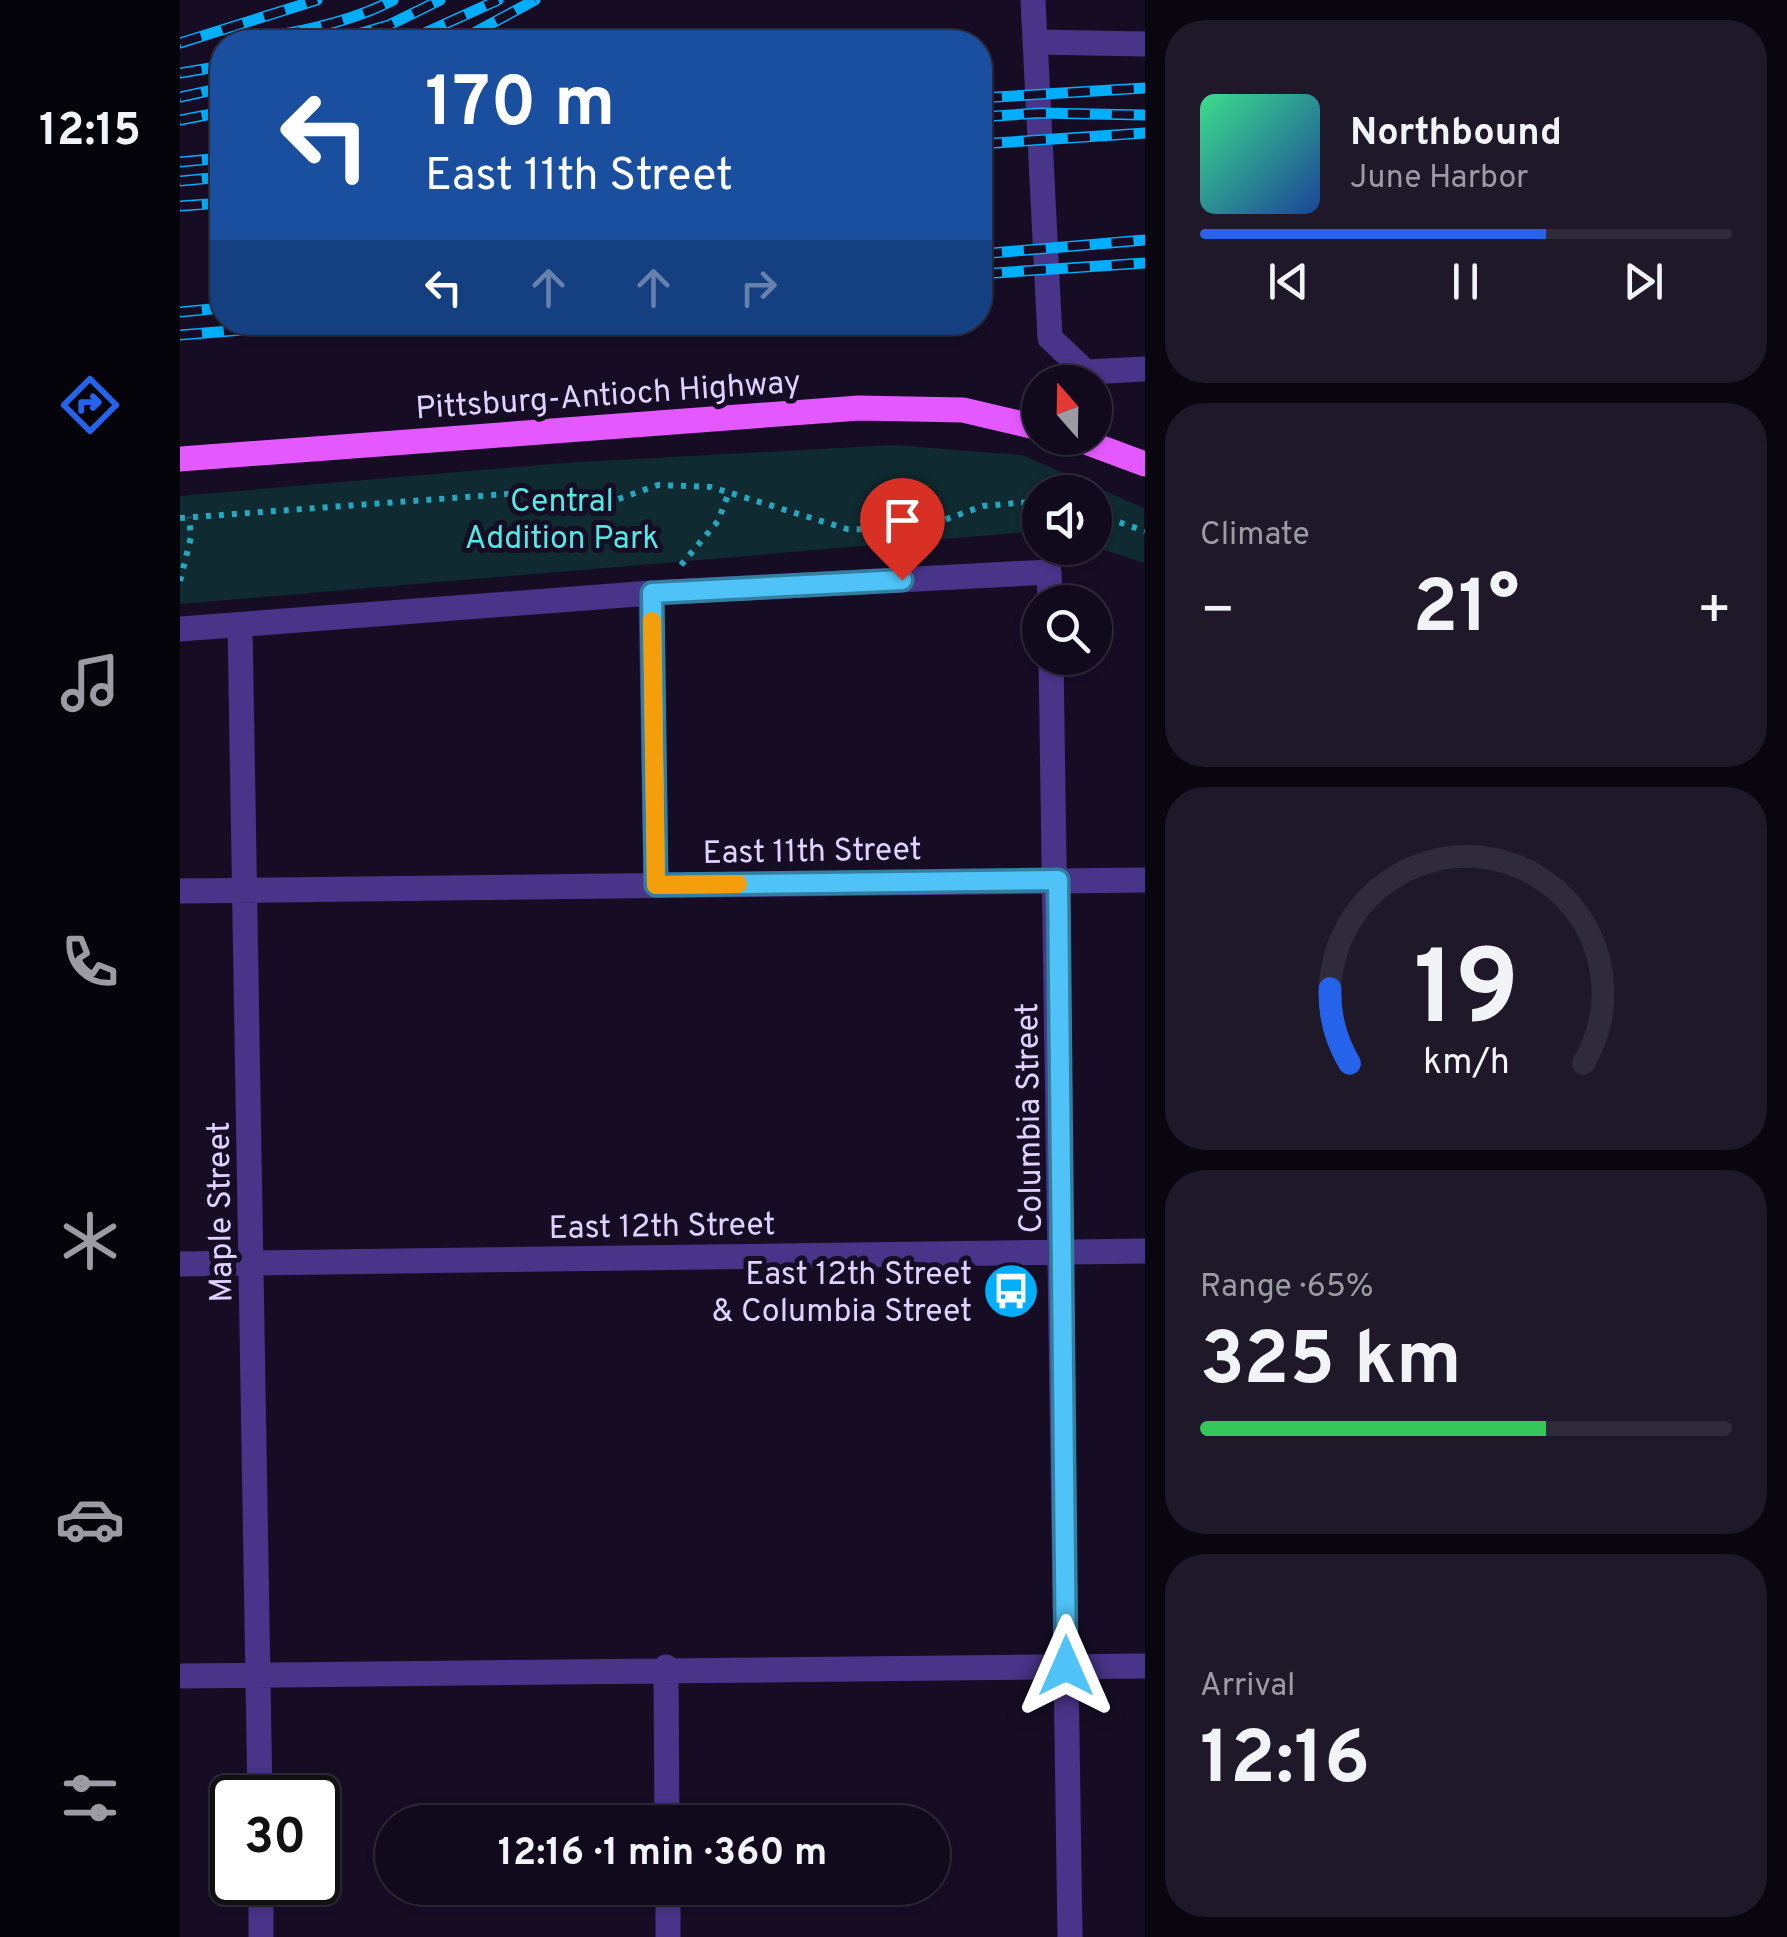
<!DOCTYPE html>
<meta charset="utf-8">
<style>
body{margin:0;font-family:Overpass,sans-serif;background:#1e1829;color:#f1f3f6;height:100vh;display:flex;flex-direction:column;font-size:38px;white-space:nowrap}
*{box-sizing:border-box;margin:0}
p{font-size:32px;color:#9c9aa3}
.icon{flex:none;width:55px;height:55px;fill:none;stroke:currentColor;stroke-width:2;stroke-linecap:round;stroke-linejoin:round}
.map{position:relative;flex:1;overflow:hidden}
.panel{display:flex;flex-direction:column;gap:20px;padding:20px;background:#09060f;width:642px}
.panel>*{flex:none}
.hud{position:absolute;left:30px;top:30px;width:782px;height:305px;border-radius:40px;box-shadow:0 2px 8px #0004,0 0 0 2px #302b3b;background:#1a4fa0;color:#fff;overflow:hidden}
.needle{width:65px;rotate:340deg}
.controls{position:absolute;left:842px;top:365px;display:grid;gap:20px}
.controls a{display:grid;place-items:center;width:90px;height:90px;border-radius:50%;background:#100a1c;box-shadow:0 2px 8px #0004,0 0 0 2px #302b3b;font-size:50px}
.speed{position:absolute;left:30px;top:1775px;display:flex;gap:20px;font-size:50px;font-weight:700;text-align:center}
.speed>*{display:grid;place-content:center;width:130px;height:130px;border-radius:50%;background:#100a1c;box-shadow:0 2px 8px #0004,0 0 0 2px #302b3b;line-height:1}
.speed .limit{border:5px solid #111;border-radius:15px;background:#fff;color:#111}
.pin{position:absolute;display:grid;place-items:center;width:85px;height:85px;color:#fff;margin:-102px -42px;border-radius:50% 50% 50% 0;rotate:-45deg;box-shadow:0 0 10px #0007}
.pin .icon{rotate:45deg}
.me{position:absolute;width:110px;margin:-55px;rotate:0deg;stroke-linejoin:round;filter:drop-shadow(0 0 8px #0008)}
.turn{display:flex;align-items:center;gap:35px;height:210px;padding:0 50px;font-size:45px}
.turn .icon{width:130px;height:130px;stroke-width:2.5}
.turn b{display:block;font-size:70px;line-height:85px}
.lanes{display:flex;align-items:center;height:95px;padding:0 50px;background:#0003;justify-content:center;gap:50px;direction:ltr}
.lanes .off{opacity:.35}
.big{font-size:75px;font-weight:700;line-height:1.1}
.panel .widget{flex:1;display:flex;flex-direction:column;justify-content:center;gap:15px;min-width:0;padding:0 35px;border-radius:40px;background:#1e1829}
.panel .dial{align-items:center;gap:0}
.dial svg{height:260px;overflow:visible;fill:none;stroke:#302b3b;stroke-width:7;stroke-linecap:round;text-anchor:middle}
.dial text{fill:#f1f3f6;stroke:none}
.song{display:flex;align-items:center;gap:30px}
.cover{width:120px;height:120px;border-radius:15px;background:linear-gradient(135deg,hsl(150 70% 55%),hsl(220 70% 35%))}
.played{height:10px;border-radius:5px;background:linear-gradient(90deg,#2563eb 65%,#302b3b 65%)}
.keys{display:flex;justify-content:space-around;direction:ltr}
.heat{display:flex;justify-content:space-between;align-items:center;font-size:55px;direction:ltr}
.charge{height:15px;border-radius:8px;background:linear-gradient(90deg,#34c759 65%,#302b3b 0)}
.trip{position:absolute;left:195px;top:1805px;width:575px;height:100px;border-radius:50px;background:#100a1c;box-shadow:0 2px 8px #0004,0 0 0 2px #302b3b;font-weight:700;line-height:100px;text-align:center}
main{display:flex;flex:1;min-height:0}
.dock{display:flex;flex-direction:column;width:180px;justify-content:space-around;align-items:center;background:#06040b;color:#9c9aa3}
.dock .icon{width:70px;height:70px}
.dock .active{color:#2563eb}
.dock b{font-size:45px;color:#f1f3f6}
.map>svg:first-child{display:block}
</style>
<main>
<nav class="dock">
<b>12:15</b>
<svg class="icon active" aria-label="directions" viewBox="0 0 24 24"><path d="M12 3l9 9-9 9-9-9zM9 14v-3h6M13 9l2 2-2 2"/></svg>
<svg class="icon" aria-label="music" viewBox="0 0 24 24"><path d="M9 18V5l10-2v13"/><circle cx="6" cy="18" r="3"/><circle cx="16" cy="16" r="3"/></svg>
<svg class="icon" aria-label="phone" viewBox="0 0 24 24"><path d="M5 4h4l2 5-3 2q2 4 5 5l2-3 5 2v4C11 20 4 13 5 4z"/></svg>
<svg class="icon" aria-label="climate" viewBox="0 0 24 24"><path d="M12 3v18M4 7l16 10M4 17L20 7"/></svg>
<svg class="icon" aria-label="car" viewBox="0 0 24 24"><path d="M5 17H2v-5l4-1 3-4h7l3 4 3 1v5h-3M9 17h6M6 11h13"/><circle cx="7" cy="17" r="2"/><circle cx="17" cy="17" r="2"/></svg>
<svg class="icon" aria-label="filters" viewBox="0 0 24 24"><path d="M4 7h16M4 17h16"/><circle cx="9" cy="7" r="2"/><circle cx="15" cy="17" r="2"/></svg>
</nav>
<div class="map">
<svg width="965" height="1937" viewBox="0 0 965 1937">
<rect width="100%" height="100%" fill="#160d25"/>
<path fill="#0f2a30" d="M713,445l129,10 122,53v55l-49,-16v-55h-55v39l-860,73v-108l383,-33z"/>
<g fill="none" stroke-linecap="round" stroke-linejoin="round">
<path stroke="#25a8bf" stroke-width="6" stroke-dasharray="5 8" stroke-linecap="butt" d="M915,514l50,17
M0,518l341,-25 75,14 62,-22 53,2 136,42 69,1 67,-24 57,-5
M501,565l37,-44 11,-29
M0,581l11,-44 -2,-20"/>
<path stroke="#483488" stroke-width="25" d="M853,0l17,338 36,34 59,-3
M855,42l110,2
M471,593l5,292
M60,625l20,1173
M0,629l471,-36 398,-21 1,30
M871,658l19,1279
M0,891l965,-11
M0,1264l965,-13
M486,1667l1,155
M0,1676l965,-10
M81,1882v55
M488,1888v49"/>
<path stroke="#e358ff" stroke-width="25" d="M895,438l70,26
M0,459l679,-51 104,2 77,18"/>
<g stroke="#00aefc" stroke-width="11">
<path id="rail" d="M55,42c53,-8 110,-17 158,-42
M150,42l59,-17 51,-25
M225,42l93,-42
M277,42l78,-42
M0,43l137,-43
M0,73l42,-7
M0,97l42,-9
M800,98l165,-10
M800,117l59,-4 106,2
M0,120l42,-8
M800,144l165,-11
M0,162l42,-4
M0,181l42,-4
M0,206l42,-3
M800,254l165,-14
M800,274l165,-11
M0,312l42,-4
M0,335l161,-13"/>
</g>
<use href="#rail" stroke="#160d25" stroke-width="8" stroke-dasharray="22" stroke-linecap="butt"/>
</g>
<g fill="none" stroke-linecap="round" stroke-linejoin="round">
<g stroke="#337fa1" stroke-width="25">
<path id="route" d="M722,580l-250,13 4,292 402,-5 8,786"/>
</g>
<use href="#route" stroke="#4fc3f7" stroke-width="18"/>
<path stroke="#f59e0b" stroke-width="18" d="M472,621l4,264 82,-1"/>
</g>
<defs>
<g id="bus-disc" transform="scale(2.875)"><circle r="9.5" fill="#00aefc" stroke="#160d25"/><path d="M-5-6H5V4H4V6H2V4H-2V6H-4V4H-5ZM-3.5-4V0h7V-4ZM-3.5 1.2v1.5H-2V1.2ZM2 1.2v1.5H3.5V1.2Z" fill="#fff"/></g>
</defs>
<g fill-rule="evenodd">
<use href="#bus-disc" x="831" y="1291"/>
</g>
<g text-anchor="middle" stroke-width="10" stroke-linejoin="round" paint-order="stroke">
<g font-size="32" fill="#e0d1ff" stroke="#160d25">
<text transform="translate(428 394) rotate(-4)" y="11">Pittsburg-Antioch Highway</text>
<text transform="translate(632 850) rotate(-1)" y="11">East 11th Street</text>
<text transform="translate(848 1118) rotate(-91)" y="11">Columbia Street</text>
<text transform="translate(39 1212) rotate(-91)" y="11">Maple Street</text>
<text transform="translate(482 1225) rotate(-1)" y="11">East 12th Street</text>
</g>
<g font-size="32" fill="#53e9e2" stroke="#160d25">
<text x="382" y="511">Central<tspan x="382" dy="37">Addition Park</tspan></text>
</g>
<g font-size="32" fill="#e0d1ff" stroke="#160d25" text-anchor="end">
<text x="792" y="1284">East 12th Street<tspan x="792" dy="37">&amp; Columbia Street</tspan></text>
</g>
</g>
</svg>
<div class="controls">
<a><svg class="needle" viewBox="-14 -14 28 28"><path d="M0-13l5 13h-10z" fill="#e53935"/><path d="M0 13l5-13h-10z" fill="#9c9aa3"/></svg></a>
<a><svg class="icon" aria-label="sound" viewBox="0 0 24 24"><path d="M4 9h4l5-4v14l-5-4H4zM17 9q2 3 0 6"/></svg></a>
<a><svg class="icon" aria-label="search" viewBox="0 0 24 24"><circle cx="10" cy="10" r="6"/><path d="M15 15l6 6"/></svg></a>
</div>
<div class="speed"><div class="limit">30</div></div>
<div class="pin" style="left:722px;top:580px;background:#d93025"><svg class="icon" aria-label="arrive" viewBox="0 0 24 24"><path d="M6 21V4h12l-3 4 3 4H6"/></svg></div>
<svg class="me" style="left:886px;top:1666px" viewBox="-20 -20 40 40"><path d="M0-17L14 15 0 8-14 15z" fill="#4fc3f7" stroke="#fff" stroke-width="4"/></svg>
<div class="trip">12:16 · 1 min · 360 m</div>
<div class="hud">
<div class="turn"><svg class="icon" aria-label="left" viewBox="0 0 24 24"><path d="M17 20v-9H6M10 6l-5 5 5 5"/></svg><div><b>170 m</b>East 11th Street</div></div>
<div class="lanes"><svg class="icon" aria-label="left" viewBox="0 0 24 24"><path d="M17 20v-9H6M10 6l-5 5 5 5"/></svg><svg class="icon off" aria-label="ahead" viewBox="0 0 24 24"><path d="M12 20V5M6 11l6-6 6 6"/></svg><svg class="icon off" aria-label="ahead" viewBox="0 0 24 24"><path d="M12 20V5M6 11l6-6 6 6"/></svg><svg class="icon off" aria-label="right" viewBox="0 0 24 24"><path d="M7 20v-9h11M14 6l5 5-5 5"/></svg></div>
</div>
</div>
<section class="panel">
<div class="widget">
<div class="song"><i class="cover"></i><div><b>Northbound</b><p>June Harbor</p></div></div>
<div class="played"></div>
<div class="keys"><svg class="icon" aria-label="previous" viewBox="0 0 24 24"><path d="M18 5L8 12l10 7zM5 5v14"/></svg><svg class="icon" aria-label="pause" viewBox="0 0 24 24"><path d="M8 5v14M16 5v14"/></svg><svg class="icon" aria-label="next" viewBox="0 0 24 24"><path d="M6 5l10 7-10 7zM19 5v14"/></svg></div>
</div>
<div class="widget"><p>Climate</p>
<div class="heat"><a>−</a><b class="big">21°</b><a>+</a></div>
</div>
<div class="widget dial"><svg viewBox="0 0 100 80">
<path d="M14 69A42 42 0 1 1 86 69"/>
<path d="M14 69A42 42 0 0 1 8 46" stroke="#2563eb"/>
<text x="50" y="56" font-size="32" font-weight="700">19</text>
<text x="50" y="72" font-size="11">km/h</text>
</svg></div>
<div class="widget"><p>Range · 65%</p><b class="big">325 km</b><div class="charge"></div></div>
<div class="widget"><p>Arrival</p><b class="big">12:16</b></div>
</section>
</main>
